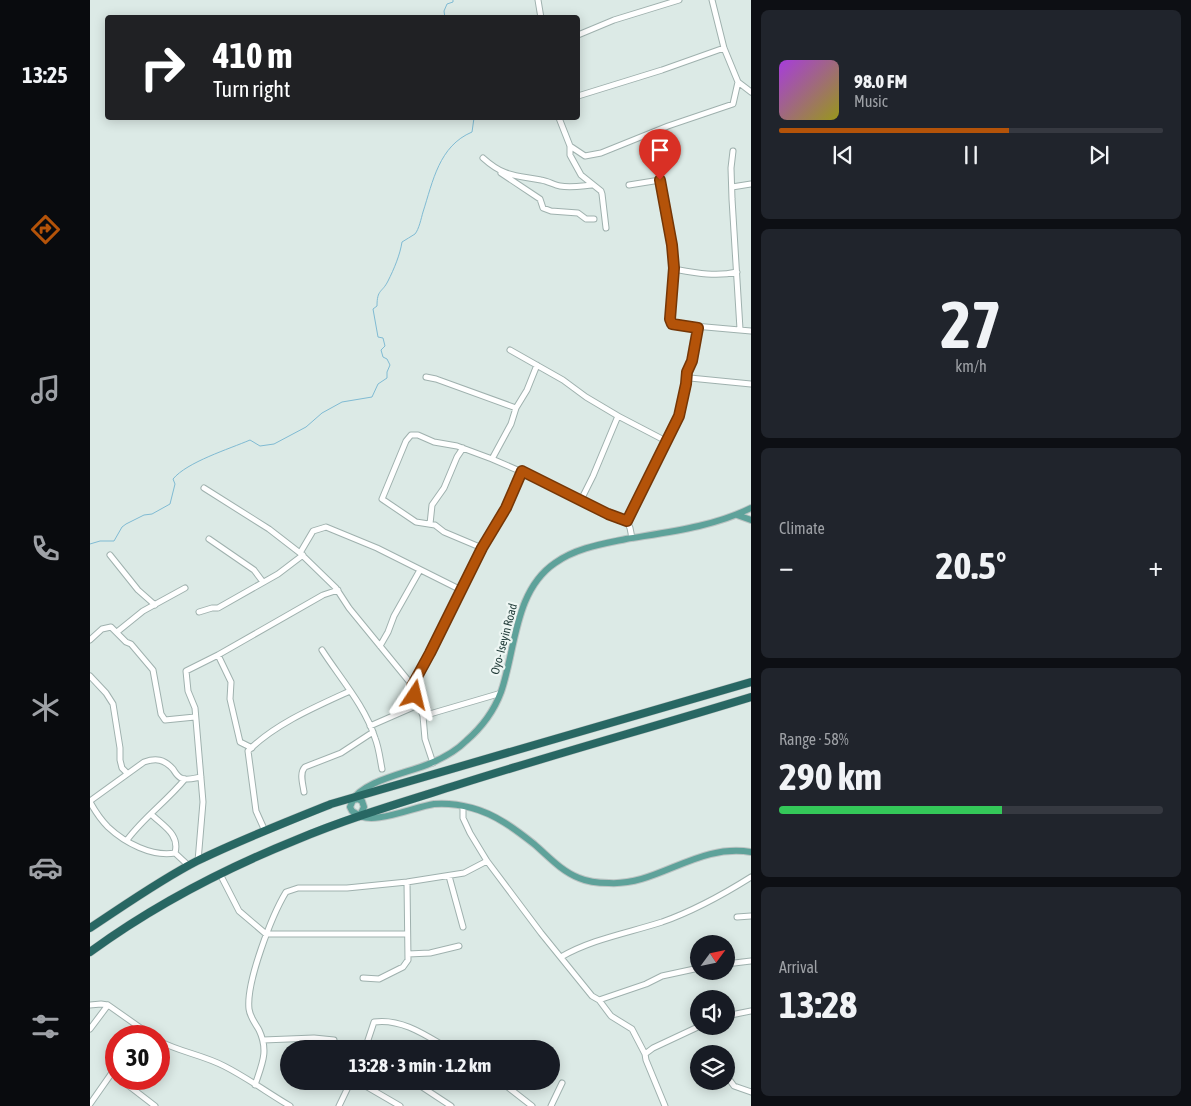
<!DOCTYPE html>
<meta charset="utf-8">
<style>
body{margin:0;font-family:"Asap Condensed",sans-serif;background:#20242c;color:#f1f3f6;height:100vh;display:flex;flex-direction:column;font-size:19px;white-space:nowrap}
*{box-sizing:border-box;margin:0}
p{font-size:16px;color:#9ea1a6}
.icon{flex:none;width:28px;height:28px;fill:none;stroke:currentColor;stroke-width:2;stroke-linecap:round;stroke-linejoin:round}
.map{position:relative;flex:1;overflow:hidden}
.sheet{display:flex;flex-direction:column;gap:10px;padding:10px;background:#0d0f14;width:440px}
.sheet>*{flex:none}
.top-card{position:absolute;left:15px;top:15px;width:475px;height:105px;border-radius:5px;box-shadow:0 2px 12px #0003;background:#202124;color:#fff;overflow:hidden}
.needle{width:32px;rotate:57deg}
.tools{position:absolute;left:600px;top:935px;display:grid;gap:10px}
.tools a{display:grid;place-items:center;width:45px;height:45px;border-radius:50%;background:#171b24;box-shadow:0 2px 12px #0003;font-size:25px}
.speed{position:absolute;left:15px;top:1025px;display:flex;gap:10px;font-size:25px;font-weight:700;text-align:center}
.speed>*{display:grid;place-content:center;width:65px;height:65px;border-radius:50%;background:#171b24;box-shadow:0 2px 12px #0003;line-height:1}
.speed .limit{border:8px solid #d22;background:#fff;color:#111}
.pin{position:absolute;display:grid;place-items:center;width:42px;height:42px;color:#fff;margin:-51px -21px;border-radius:50% 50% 50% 0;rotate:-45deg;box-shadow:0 0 5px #0007}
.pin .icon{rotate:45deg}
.me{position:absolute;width:55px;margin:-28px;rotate:10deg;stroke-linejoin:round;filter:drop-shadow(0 0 4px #0008)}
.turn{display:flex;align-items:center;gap:18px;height:105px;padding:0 25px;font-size:22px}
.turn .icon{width:65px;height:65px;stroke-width:2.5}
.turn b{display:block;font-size:35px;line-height:42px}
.big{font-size:38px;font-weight:700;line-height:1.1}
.sheet .card{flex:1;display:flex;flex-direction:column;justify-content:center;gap:8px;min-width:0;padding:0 18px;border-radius:8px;background:#20242c}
.sheet .dial{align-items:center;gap:0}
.dial b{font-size:65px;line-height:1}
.song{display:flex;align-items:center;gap:15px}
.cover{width:60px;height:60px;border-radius:8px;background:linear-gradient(135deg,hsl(280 70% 55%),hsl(60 70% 35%))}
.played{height:5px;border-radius:2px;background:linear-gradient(90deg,#b45309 60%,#363941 60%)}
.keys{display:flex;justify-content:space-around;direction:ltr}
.heat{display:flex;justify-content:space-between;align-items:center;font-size:28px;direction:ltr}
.charge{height:8px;border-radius:4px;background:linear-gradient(90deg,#34c759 58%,#363941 0)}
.trip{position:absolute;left:190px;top:1040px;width:280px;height:50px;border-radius:25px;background:#171b24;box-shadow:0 2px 12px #0003;font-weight:700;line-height:50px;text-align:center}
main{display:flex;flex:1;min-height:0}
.tabs{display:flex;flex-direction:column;width:90px;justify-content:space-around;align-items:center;background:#090b0e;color:#9ea1a6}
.tabs .icon{width:35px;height:35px}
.tabs .active{color:#b45309}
.tabs b{font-size:22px;color:#f1f3f6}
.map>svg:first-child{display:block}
</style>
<main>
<nav class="tabs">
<b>13:25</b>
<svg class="icon active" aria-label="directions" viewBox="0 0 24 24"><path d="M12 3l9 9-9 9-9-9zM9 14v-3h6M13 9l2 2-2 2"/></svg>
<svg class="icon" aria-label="music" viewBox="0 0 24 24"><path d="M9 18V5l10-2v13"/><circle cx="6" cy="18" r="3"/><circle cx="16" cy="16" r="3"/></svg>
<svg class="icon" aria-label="phone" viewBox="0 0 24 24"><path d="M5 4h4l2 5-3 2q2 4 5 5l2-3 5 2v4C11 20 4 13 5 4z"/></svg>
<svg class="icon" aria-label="climate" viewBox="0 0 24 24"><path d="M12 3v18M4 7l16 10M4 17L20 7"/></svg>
<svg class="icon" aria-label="car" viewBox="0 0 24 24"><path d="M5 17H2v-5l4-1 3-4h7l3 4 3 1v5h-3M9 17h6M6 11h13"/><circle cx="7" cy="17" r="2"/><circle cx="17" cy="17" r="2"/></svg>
<svg class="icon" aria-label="filters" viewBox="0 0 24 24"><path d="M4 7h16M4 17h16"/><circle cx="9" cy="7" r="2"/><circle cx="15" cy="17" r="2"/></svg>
</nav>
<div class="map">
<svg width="661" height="1106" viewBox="0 0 661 1106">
<rect width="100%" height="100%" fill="#dceae6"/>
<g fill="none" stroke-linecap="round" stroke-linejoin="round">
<path stroke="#80bbd3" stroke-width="1" d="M355,18l-1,-7 3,-7 6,-2v-2
M0,544l10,-3h14l8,-14 4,-3 18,-9 8,-1 18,-10 5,-20 -2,-5c14,-17 56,-30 77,-39l10,6 14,-2 32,-17 16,-14 20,-11 30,-5 6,-13 9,-6v-6l3,-7 -3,-6 -4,-2 -2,-7 4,-4 -2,-8 -5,-1 -5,-28 4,-3c0,-17 5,-13 11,-25 6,-12 12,-26 14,-39 4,-3 9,-5 13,-8 4,-5 6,-15 8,-22 10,-31 16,-66 49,-80l2,-14"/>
<g stroke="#9fb1ae" stroke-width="7">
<path id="minor" d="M448,0l3,18
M622,0l12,48 14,34 13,10
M488,35l36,-15 65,-20
M488,96l84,-26 62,-22
M469,118l11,28v9l11,20 20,16 1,3 4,34
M564,132l6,48 12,65 2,24 -4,53 2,2 79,7
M480,146l15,10 16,-3 67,-27 65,-22 5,-22
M643,151l-2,17 1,31 8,130
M393,158c21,19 32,17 58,22 7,1 13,5 19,6 11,2 21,0 32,-1
M411,173l39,26 3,9 8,3 27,2 8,6h8
M539,185l31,-5
M642,187l19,-3
M584,269c22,4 42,8 63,3
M420,350l53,30 23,17 32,19 48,25
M336,377l10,2 80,29
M600,378l61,6
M402,459l19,-35 5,-16 11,-18 10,-25
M114,488l65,41 31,24 36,35 13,20 63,77 11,31 2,23 8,24
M491,500l12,-24 25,-60
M537,521l39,-80 13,-25 7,-32 1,-12 5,-11 6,-33
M340,524l2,-19 12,-17 13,-31 6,-9
M119,539l45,31 9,12
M392,548l-38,-16 -9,-7 -19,-3 -34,-23 24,-58 5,-6h7l16,7 23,4 35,13 37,16 79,39 19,7 3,7 2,10
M210,553l13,-22 13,-4 51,21 84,42
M20,555l28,35 17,15
M109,612l13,-4h6l60,-34 25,-19
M27,632l26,-21 42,-23
M0,640l12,-11 9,-2 15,15 5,2 22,26 8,44 4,6 30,-3
M290,646l8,-14 6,-16 26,-46
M232,650c18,28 43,56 53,88 4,10 5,21 7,31
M128,655l13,27 -1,17 10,43 12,6
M0,676l16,17 7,11 7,44v12l2,8 5,5
M322,685l18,-32 52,-105 24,-40 16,-37
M333,716l75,-22
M280,726l48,-21
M214,792c-1,-8 -5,-19 1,-25l36,-14 32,-21
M0,801l54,-39c12,-4 20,-3 29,7 2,3 4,7 8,9 5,3 14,0 20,-1
M0,802c5,9 11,18 18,25 17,16 44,30 67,26l14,13
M373,807v11l7,15 17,28 54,72 51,63 7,4 12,16 21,13 13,25
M61,814c12,12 29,20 24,39
M175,831l-9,-20 -8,-60c27,-27 67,-44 102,-60
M37,840c17,-23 40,-39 58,-61
M108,861l5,-59 -8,-94 -7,-17 -2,-20 32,-16 105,-60 15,-5
M130,874l19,37 27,23h141
M359,876l14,51
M647,917l14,-1
M318,954l22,-1 29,-7
M471,957c31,-18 67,-24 101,-35 31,-11 62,-28 89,-45
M636,964l25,-3
M273,978l16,1 24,-12 5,-7 -1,-78
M509,1000l47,-16 16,-8 37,-8
M0,1005l11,-1 7,1 44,31
M636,1016l25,-5
M0,1029l18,-24
M173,1040l51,-2 20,2
M69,1041c21,11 44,14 65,25 22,11 44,27 66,40
M275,1049l9,-27c28,-4 53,14 75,27
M636,1075l8,11 17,6
M30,1079l35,27
M267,1081l43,25
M323,1081l38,25
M410,1081l32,25
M165,1085c7,-21 14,-34 4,-55 -4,-7 -9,-13 -10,-21 -3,-27 23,-94 37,-117l12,-4h49l60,-6 57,-9 23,-12
M0,1104l26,-37
M249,1106l12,-25
M461,1106l11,-23
M575,1106l-19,-46 -1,-6 8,-6 47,-22"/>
</g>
<g stroke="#bcc4c3" stroke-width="8">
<path id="major" d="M647,515l14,5
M261,802c12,-22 58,-29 80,-39 12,-5 26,-13 35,-22 15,-13 28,-30 35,-49 15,-43 13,-101 54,-129 21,-15 47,-19 71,-24 42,-7 87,-12 125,-31
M264,813c17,14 59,-6 80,-9 12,-1 27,1 38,4 23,6 43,21 62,36 14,12 27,27 45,34 9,4 20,5 30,5 49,3 88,-40 142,-31
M267,814l-5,-3 -2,-4 3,-7 5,-1 4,2 2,6 -5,10"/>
</g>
<g stroke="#bcc4c3" stroke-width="9">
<path id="highway" d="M0,928c35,-23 70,-48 107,-67 43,-21 89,-39 134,-57l420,-122
M0,952c63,-46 134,-83 206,-112 52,-22 107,-38 161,-55 98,-31 196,-58 294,-88"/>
</g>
<use href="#minor" stroke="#fff" stroke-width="5"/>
<use href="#major" stroke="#5ea29a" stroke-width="6"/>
<use href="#highway" stroke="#286763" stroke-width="8"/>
</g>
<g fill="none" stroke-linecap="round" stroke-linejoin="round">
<g stroke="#753606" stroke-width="12">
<path id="route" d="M325,695l-3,-9 18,-33 52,-105 24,-40 16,-37 86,43 19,7 52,-105 7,-32 1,-12 5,-11 6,-33 -26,-4 -2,-5 4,-51 -2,-23 -12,-65"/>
</g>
<use href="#route" stroke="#b45309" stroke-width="9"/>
</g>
<g text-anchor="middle" stroke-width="4.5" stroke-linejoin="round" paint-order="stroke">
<g font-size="12" fill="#1e3936" stroke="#edf6f3">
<text transform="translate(414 639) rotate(-75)" y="4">Oyo- Iseyin Road</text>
</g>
</g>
</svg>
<div class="tools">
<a><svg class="needle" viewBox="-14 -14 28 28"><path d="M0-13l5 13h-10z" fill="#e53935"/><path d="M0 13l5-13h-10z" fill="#9ea1a6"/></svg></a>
<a><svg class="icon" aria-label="sound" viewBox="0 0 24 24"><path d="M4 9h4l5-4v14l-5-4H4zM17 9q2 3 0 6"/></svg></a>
<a><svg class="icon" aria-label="layers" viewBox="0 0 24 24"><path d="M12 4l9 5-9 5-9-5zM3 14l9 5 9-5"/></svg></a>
</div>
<div class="speed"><div class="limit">30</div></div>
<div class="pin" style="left:570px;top:180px;background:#d93025"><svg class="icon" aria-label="arrive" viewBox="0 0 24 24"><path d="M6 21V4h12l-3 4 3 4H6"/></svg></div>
<svg class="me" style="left:325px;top:695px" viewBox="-20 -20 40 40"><path d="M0-17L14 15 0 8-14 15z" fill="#b45309" stroke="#fff" stroke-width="4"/></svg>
<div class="trip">13:28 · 3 min · 1.2 km</div>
<div class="top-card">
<div class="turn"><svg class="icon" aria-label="right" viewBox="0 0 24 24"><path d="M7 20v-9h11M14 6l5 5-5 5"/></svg><div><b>410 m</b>Turn right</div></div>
</div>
</div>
<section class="sheet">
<div class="card">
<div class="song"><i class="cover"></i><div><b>98.0 FM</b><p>Music</p></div></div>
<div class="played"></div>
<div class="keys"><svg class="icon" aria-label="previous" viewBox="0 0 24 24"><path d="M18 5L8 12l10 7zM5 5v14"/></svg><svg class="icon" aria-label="pause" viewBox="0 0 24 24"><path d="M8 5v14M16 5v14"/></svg><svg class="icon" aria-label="next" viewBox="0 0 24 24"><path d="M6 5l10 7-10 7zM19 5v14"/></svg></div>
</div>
<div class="card dial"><b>27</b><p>km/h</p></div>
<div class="card"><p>Climate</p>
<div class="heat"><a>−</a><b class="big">20.5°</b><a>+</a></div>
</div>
<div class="card"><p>Range · 58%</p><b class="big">290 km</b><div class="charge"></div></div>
<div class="card"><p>Arrival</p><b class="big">13:28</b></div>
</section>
</main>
